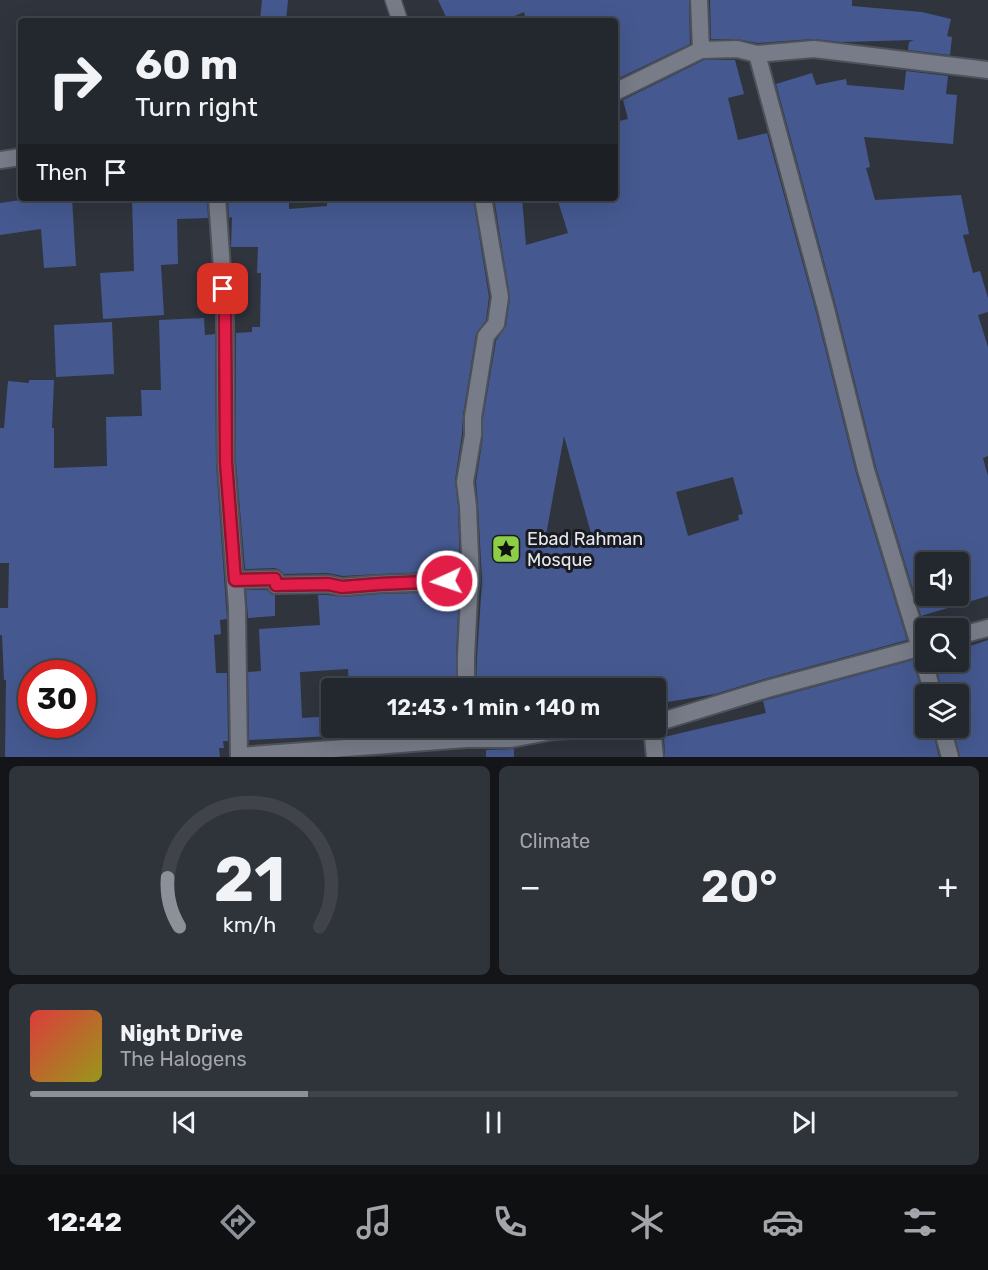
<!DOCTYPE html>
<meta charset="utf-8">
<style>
body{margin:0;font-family:Rubik,sans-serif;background:#2f333a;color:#f1f3f6;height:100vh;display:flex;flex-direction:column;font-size:22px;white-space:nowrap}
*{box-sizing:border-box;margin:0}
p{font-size:20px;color:#a3a5aa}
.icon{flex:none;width:33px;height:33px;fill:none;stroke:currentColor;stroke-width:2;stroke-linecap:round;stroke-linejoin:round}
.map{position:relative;height:757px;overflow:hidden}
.panel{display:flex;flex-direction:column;gap:9px;padding:9px;background:#131519;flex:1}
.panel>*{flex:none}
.banner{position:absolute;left:18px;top:18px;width:600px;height:183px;border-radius:6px;box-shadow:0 6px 24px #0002,0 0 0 2px #40444a;background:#23272e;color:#f1f3f6;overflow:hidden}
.controls{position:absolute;left:915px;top:552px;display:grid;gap:12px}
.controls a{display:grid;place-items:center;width:54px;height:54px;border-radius:6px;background:#23272e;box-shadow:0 6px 24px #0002,0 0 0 2px #40444a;font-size:30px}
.speed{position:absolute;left:18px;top:660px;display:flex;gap:12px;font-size:30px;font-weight:700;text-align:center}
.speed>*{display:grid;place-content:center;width:78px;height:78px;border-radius:50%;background:#23272e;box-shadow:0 6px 24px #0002,0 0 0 2px #40444a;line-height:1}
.speed .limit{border:9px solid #d22;background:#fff;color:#111}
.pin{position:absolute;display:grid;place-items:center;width:51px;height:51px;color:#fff;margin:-26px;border-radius:12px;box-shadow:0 3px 9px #0006}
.me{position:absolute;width:66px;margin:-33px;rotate:267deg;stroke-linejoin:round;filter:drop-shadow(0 0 4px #0008)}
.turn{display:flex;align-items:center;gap:21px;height:126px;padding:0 18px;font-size:27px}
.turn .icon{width:78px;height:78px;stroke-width:2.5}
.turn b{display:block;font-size:42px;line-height:51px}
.then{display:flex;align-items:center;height:57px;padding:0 18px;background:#0003;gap:12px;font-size:22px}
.big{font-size:45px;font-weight:600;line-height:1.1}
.panel .widget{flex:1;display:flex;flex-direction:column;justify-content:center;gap:9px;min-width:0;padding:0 21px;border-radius:9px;background:#2f333a}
.panel .dial{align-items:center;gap:0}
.dial svg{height:156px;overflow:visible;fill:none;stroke:#40444a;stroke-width:7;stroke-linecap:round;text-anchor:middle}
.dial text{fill:#f1f3f6;stroke:none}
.song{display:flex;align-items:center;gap:18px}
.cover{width:72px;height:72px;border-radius:9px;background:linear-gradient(135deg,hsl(0 70% 55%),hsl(60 70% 35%))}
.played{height:6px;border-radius:3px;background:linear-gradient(90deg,#8c9099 30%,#40444a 30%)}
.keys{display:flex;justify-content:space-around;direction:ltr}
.heat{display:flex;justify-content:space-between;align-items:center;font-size:33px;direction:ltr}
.panel .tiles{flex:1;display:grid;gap:9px;grid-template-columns:1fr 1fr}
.widget:last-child{grid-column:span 2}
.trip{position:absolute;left:321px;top:678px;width:345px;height:60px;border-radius:6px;background:#23272e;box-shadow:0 6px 24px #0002,0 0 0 2px #40444a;font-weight:600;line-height:60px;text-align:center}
.menu{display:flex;height:96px;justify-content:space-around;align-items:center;background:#0e1012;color:#a3a5aa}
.menu .icon{width:42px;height:42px}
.menu .selected{color:#8c9099}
.menu b{font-size:27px;color:#f1f3f6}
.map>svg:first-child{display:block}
</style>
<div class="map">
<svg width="988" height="757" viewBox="0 0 988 757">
<rect width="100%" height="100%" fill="#2f343d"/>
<path fill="#455990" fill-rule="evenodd" d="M262,0h26l-2,21h-26z
M438,0h251l1,44 -73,35 -2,-8v-50h-89l-2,-9 -21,9h-55z
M710,0h142v6l70,6 29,7 -4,17 5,1 -2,18 -42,-5 1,-8 5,-2 -72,2 -29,-3 -55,4 -21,-4h-26z
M704,60h31l9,34 -16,4 10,42 29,-7 49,179 40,161 51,167 -143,39 -49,15 -59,10v-16h-180l1,-31 5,-76 -4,-76 -2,-23 7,-45v-19l13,-77 10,-15 4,-28 -16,-100h28l4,47 42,-12 -11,-35h58v-76l13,-3 -5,-19zM564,436l30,108 -48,-9zM733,477l10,37 -5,1 1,5 -51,16 -12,-44z
M906,71l42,5 -2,18 11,1 -4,49 -89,-7 6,30 -4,1 9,32 86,-5 8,39 -6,1 10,38 7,-2 8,27v14l-10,3 10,32v109l-5,2 5,18v120l-67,20 -45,-149 -40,-161 -60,-222 36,-11 4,12 30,-6 1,6 57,5zM926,562h32v34h-32z
M35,198h37l4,68 -32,2 -3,-39 -41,6v-32z
M132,198h75l1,20 -31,1 1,45 -17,1 3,50 -61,4 -3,-46 34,-2z
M228,198h61v11l38,-3v-8h146l16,99 -3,23 -10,14 -13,81 -1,19 -7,46 3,27 2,64 -82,3 -35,2 -15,-3 -44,1 -4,-4 -5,-2 -30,1 -9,-107v-129l16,-1v-5h8l1,-54h-4l1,-26h-27l1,-30 -3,1z
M204,318l1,17 10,-1 1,129 11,156 -7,1 1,14 -7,1 2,38h11l1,68h-5l1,7h-5l1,9h-215l1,-77h-2l-2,-45h-2v-27h8l1,-45h-9v-135h4l4,-47 21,2v-3h25l-2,48h2v40l53,-2 -1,-49 36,-1 -1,-26h20l-2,-70zM32,674h50v50h-50z
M112,322l2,52 -58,3 -2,-52z
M246,590h21l4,4 4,1v21l-27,2z
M459,592l-3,65v31h-107l-1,-19 -48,3 2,46 30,-2v20l-83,4 -1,-68 13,-1 -2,-42 61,-4 -2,-30h9l16,2 37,-3z
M988,640v117h-28l-7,-29h5v-34h-15l-8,-32h23v-12z
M913,660l10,37 3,4v27h6l7,29h-274l-1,-20 102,-24 -3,-12z
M351,728h72v4l-72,5z
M514,749v8h-28v-7z"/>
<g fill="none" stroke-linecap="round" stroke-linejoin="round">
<g stroke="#4d5159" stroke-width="18">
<path id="service" d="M393,0l7,21"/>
</g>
<g stroke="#4d5159" stroke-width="20">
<path id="minor" d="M699,0l2,50
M757,54l69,255 40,161 54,178 13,46
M615,92l86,-42 36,-1 20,5 57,-5 174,21
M0,160l21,-3
M217,198l8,113 1,151 11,145 2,150
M235,580l40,-1 1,6 52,-1 14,3 37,-3 92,-3
M958,636l30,-8
M466,688v-31l3,-61 2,-15 -3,-75 -3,-24 8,-47v-18l13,-81 10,-12 4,-27 -17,-99
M656,723l111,-34 159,-43
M652,728l3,29
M942,728l8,29
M239,756l228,-17h44l43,-8 51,-3"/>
</g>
<use href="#service" stroke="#777c88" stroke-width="15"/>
<use href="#minor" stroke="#777c88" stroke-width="16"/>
</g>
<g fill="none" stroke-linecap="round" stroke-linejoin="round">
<g stroke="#92132f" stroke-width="15">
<path id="route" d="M223,289l2,22 1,151 9,118 40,-1 1,6 52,-1 14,3 37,-3 68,-3"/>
</g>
<use href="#route" stroke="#e11d48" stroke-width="10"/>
</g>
<defs>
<g id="sight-square" transform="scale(1.5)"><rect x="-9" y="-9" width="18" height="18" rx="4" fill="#8cce45" stroke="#191b20"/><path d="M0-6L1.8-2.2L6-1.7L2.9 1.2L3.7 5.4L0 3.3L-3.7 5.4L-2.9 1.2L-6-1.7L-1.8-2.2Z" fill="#111"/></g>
</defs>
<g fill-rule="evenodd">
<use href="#sight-square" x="506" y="549"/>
</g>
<g text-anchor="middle" stroke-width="6" stroke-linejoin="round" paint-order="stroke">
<g font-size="18" fill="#e8eaf1" stroke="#191b20" text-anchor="start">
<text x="527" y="545">Ebad Rahman<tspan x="527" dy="21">Mosque</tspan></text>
</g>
</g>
</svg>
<div class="controls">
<a><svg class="icon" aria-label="sound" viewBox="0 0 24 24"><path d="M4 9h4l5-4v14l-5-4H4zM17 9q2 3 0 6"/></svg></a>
<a><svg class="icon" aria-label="search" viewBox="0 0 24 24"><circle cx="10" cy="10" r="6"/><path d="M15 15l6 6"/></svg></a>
<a><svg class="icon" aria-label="layers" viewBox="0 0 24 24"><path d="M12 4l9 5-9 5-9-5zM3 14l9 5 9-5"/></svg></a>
</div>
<div class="speed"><div class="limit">30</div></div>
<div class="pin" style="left:223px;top:289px;background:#d93025"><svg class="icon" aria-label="arrive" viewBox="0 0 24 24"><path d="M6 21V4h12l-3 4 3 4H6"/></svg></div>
<svg class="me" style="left:447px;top:581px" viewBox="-20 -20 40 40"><circle r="17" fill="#e11d48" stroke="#fff" stroke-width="3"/><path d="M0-11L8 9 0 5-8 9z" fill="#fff"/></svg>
<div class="trip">12:43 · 1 min · 140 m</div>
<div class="banner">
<div class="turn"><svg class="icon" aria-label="right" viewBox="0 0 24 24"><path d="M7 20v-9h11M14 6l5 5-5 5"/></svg><div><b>60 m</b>Turn right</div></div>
<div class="then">Then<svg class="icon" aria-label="arrive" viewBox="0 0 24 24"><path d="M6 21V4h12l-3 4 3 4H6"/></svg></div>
</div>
</div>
<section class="panel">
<div class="tiles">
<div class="widget dial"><svg viewBox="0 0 100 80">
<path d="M14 69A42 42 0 1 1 86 69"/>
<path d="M14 69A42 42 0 0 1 8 44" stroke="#8c9099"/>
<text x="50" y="56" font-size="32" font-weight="700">21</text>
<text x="50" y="72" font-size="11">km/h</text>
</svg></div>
<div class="widget"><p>Climate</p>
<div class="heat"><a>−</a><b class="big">20°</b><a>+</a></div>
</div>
<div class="widget">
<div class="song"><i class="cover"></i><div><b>Night Drive</b><p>The Halogens</p></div></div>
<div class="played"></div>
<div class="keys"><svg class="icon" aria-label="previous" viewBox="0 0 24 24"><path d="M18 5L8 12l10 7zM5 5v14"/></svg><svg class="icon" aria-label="pause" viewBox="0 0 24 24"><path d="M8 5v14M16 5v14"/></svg><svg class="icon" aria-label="next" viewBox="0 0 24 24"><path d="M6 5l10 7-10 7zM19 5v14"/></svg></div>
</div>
</div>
</section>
<nav class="menu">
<b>12:42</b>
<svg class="icon selected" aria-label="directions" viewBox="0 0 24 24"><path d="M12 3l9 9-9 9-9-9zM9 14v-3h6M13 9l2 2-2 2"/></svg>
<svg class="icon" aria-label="music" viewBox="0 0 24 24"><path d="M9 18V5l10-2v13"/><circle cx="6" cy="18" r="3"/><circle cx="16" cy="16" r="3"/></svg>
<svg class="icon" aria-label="phone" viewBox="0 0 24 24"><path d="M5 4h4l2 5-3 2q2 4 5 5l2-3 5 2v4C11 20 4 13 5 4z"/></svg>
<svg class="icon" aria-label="climate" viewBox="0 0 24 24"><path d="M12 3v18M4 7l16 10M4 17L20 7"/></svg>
<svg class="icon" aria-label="car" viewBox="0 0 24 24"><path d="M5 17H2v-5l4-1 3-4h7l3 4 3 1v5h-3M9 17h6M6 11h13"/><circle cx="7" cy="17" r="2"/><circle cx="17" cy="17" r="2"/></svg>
<svg class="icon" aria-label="filters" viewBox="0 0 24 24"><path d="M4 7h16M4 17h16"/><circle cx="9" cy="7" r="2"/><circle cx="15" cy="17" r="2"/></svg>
</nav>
